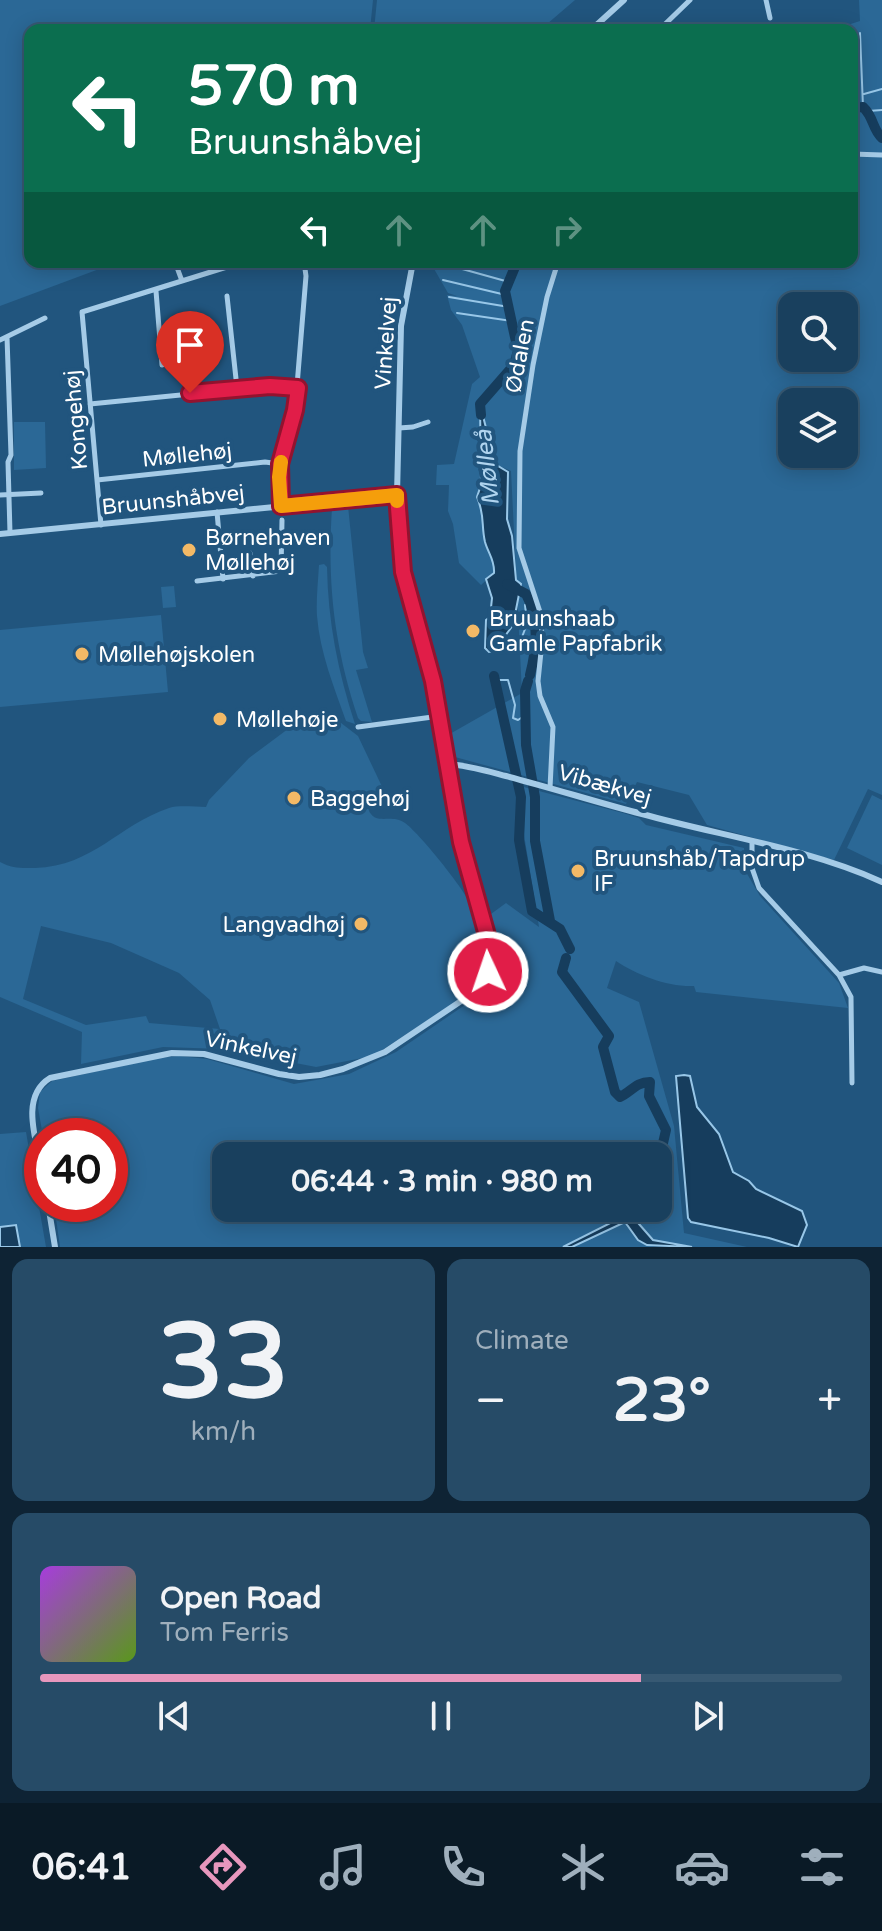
<!DOCTYPE html>
<meta charset="utf-8">
<style>
body{margin:0;font-family:"Varela Round",sans-serif;background:#264b67;color:#f1f3f6;height:100vh;display:flex;flex-direction:column;font-size:30px;white-space:nowrap}
*{box-sizing:border-box;margin:0}
p{font-size:26px;color:#9fafbc}
.icon{flex:none;width:44px;height:44px;fill:none;stroke:currentColor;stroke-width:2;stroke-linecap:round;stroke-linejoin:round}
.map{position:relative;height:1247px;overflow:hidden}
.details{display:flex;flex-direction:column;gap:12px;padding:12px;background:#0e2334;flex:1}
.details>*{flex:none}
.hud{position:absolute;left:24px;top:24px;width:834px;height:244px;border-radius:16px;box-shadow:0 4px 20px #0003,0 0 0 2px #375973;background:#0b6e4f;color:#fff;overflow:hidden}
.fabs{position:absolute;left:778px;top:292px;display:grid;gap:16px}
.fabs a{display:grid;place-items:center;width:80px;height:80px;border-radius:16px;background:#19405e;box-shadow:0 4px 20px #0003,0 0 0 2px #375973;font-size:40px}
.speed{position:absolute;left:24px;top:1118px;display:flex;gap:16px;font-size:40px;font-weight:700;text-align:center}
.speed>*{display:grid;place-content:center;width:104px;height:104px;border-radius:50%;background:#19405e;box-shadow:0 4px 20px #0003,0 0 0 2px #375973;line-height:1}
.speed .limit{border:12px solid #d22;background:#fff;color:#111}
.pin{position:absolute;display:grid;place-items:center;width:68px;height:68px;color:#fff;margin:-82px -34px;border-radius:50% 50% 50% 0;rotate:-45deg;box-shadow:0 0 8px #0007}
.pin .icon{rotate:45deg}
.me{position:absolute;width:88px;margin:-44px;rotate:357deg;stroke-linejoin:round;filter:drop-shadow(0 0 6px #0008)}
.turn{display:flex;align-items:center;gap:28px;height:168px;padding:0 32px;font-size:36px}
.turn .icon{width:104px;height:104px;stroke-width:2.5}
.turn b{display:block;font-size:56px;line-height:68px}
.lanes{display:flex;align-items:center;height:76px;padding:0 32px;background:#0003;justify-content:center;gap:40px;direction:ltr}
.lanes .off{opacity:.35}
.big{font-size:60px;font-weight:700;line-height:1.1}
.details .widget{flex:1;display:flex;flex-direction:column;justify-content:center;gap:12px;min-width:0;padding:0 28px;border-radius:16px;background:#264b67}
.details .dial{align-items:center;gap:0}
.dial b{font-size:104px;line-height:1}
.song{display:flex;align-items:center;gap:24px}
.cover{width:96px;height:96px;border-radius:12px;background:linear-gradient(135deg,hsl(280 70% 55%),hsl(90 70% 35%))}
.played{height:8px;border-radius:4px;background:linear-gradient(90deg,#e797bd 75%,#375973 75%)}
.keys{display:flex;justify-content:space-around;direction:ltr}
.heat{display:flex;justify-content:space-between;align-items:center;font-size:44px;direction:ltr}
.details .tiles{flex:1;display:grid;gap:12px;grid-template-columns:1fr 1fr}
.widget:last-child{grid-column:span 2}
.trip{position:absolute;left:212px;top:1142px;width:460px;height:80px;border-radius:16px;background:#19405e;box-shadow:0 4px 20px #0003,0 0 0 2px #375973;font-weight:700;line-height:80px;text-align:center}
.tab-bar{display:flex;height:128px;justify-content:space-around;align-items:center;background:#0a1a26;color:#9fafbc}
.tab-bar .icon{width:56px;height:56px}
.tab-bar .selected{color:#e797bd}
.tab-bar b{font-size:36px;color:#f1f3f6}
.map>svg:first-child{display:block}
</style>
<div class="map">
<svg width="882" height="1247" viewBox="0 0 882 1247">
<rect width="100%" height="100%" fill="#21557e"/>
<path fill="#2b6896" fill-rule="evenodd" d="M0,0h373l-3,30h-340v232h88l-118,44z
M377,0h198l-35,30h-166z
M859,0h23v795l-14,-6 -34,71 -127,-35 -18,-30 -52,-13 -11,22 -171,-47 -7,-22 74,-42 -11,-222 -16,-7 -14,-56v78l-4,11c8,18 4,28 8,45 3,11 10,18 9,31l-13,12 -22,-22 -6,-39 -5,-13 1,-26h-13l1,-20 17,-1 18,-80 8,-7 -18,-52 -11,-15 -4,-15 10,1 -9,-3 -18,-31h422v-232h-20l28,-9zM792,306h52v52h-52zM792,402h52v52h-52z
M14,422h31l1,46 -32,2z
M348,506l15,146 5,16 -12,2 16,52 -11,-1 -3,-3c-24,-72 -31,-135 -26,-210z
M324,564l3,3c1,55 11,105 28,157l-9,-3c-12,-34 -26,-68 -29,-105 -1,-16 1,-34 2,-51z
M174,586l2,21 -13,1 -2,-21z
M161,615l7,77 -168,15v-77z
M328,713l30,23 28,59 -13,3c-4,5 -7,10 -2,16 7,10 21,0 34,9 13,9 56,62 63,77l6,2 13,42 1,19 -10,21 -15,13 -90,59 -57,11 -93,-18 -60,-2 -82,17 1,-32 -82,-35v-135c13,7 21,6 35,6 59,-2 83,-43 134,-60 10,-3 25,-1 37,-1l3,-7 40,-42 43,-32zM41,926l70,17 68,30 31,27 10,29 -71,-6 -3,-7 -60,9 -63,-26z
M516,785l107,28 16,5 7,7 98,23 2,24 14,24 79,87 9,25 -152,-16 -2,-6c-27,1 -57,-11 -78,-25l-9,27 32,14 35,124 10,107 63,14h-55l-39,-7 -21,-24h-11l-58,31h-503l-6,-43h56v-68h-67l-5,-28 2,-16 12,-11 106,-23 21,-2 28,3 87,25 55,-10 47,-22 85,-58 16,-26 -1,-16 -13,-47 8,9 15,-11 33,24zM226,1156h432v52h-432z
M872,795l10,5v65l-35,-17z
M26,1132l20,115h-46v-113z
M621,1222l6,1 20,22 7,2h-82z"/>
<path fill="#163d5d" stroke="#98c7e8" stroke-width="2" d="M480,404l15,60 13,8 -1,47 5,17 4,44 5,4 -8,41 -19,26 -5,1 -4,-4 1,-28 4,-3 2,-19 -6,-19 8,-6c1,-13 -6,-20 -9,-31 -4,-17 0,-27 -8,-45l4,-12z
M684,1075l6,1 7,31 22,27 14,38 16,9 7,8 46,22 5,14 -9,22 -29,-9 -78,-16 -3,-4 -12,-142z
M626,1215l6,1 21,24 39,7 -45,-2 -9,-5 -13,-18 -53,25h-9z
M16,1225l4,22h-20v-20z"/>
<g fill="none" stroke-linecap="round" stroke-linejoin="round">
<path stroke="#98c7e8" stroke-width="2" d="M860,33l3,74
M864,94l18,-5
M868,111l14,-1
M437,262l72,20
M491,262l23,7
M443,280l63,15
M449,297l60,10
M457,313l55,8
M503,639l21,11 -2,-13 5,-13 -2,-19 5,-4
M496,680h12l7,25 -2,13 5,2 9,-6"/>
<path stroke="#163d5d" stroke-width="10" d="M852,108l11,-1c11,10 9,22 19,31
M481,415l-1,-11 34,-39 4,-14 -13,-60 12,-29
M507,584l19,10c14,25 11,54 4,81
M494,676l27,121 -2,43 13,71 28,18 10,20
M528,681l-3,10 1,54 9,52v44l15,80
M566,958l-4,14 47,64 -6,11 12,45 5,5c11,-5 16,-15 30,-15l-1,14 17,34 -8,35
M630,1220l1,-9 4,-3"/>
<path stroke="#a5cbe7" stroke-width="5" d="M766,0l4,18
M659,30l31,-30
M852,154l30,1
M175,262l7,19
M156,291l6,74
M227,296l10,92
M7,337l4,118 -3,7 2,71
M0,340l45,-22
M90,404l180,-18 28,2
M399,428l14,-1 15,-5
M97,480l168,-18 15,2
M0,495l41,-2
M281,506l-1,-42 15,-54 11,-134 -2,-14
M217,512l6,67
M101,525l-19,-213 161,-50
M250,553l3,23
M197,581l84,-10 1,-51
M358,727l82,-11
M550,788l3,-61 -13,-31 -2,-15 4,-39 -1,-27 -22,-67 1,-97 13,-86 14,-68 11,-35
M752,842v26l7,20 80,87 12,22 1,86
M839,975l25,-7 18,4"/>
<path stroke="#a5cbe7" stroke-width="6" d="M591,30l33,-30
M0,534l397,-39
M447,764c20,1 40,7 59,12 46,12 90,26 136,38 79,22 165,34 240,68
M42,1171c-5,-29 -23,-74 8,-93l122,-25 32,1 75,20 20,3 21,-2 23,-6 42,-17 88,-59 15,-21 2,-26 -29,-104 -28,-161 -22,-79 -12,-62 -2,-45 4,-169 12,-64
M48,1204l7,43"/>
</g>
<g fill="none" stroke-linecap="round" stroke-linejoin="round">
<g stroke="#92132f" stroke-width="20">
<path id="route" d="M190,393l80,-7 28,2 -3,22 -15,54 1,42 116,-11 6,77 30,109 28,161 29,104 -2,26"/>
</g>
<use href="#route" stroke="#e11d48" stroke-width="14"/>
<path stroke="#f59e0b" stroke-width="14" d="M281,462l-2,15 2,29 116,-11v6"/>
</g>
<g fill="#f3b966" stroke="#21557e" stroke-width="3">
<circle cx="189" cy="550" r="8"/>
<circle cx="473" cy="631" r="8"/>
<circle cx="82" cy="654" r="8"/>
<circle cx="220" cy="719" r="8"/>
<circle cx="294" cy="798" r="8"/>
<circle cx="578" cy="871" r="8"/>
<circle cx="361" cy="924" r="8"/>
</g>
<g text-anchor="middle" stroke-width="8" stroke-linejoin="round" paint-order="stroke">
<g font-size="22" fill="#fff" stroke="#21557e">
<text transform="translate(385 343) rotate(-86)" y="8">Vinkelvej</text>
<text transform="translate(519 356) rotate(-79)" y="8">Ødalen</text>
<text transform="translate(75 420) rotate(-95)" y="8">Kongehøj</text>
<text transform="translate(187 454) rotate(-6)" y="8">Møllehøj</text>
<text transform="translate(173 499) rotate(-6)" y="8">Bruunshåbvej</text>
<text transform="translate(605 784) rotate(16)" y="8">Vibækvej</text>
<text transform="translate(251 1047) rotate(12)" y="8">Vinkelvej</text>
</g>
<g font-size="22" fill="#fff" stroke="#21557e" text-anchor="start">
<text x="205" y="545">Børnehaven<tspan x="205" dy="25">Møllehøj</tspan></text>
<text x="489" y="626">Bruunshaab<tspan x="489" dy="25">Gamle Papfabrik</tspan></text>
<text x="98" y="662">Møllehøjskolen</text>
<text x="236" y="727">Møllehøje</text>
<text x="310" y="806">Baggehøj</text>
<text x="594" y="866">Bruunshåb/Tapdrup<tspan x="594" dy="25">IF</tspan></text>
<text x="345" y="932" text-anchor="end">Langvadhøj</text>
</g>
<g font-size="24" font-style="italic" fill="#b0d4ef" stroke="#21557e">
<text transform="translate(487 468) rotate(-96)" y="8">Mølleå</text>
</g>
</g>
</svg>
<div class="fabs">
<a><svg class="icon" aria-label="search" viewBox="0 0 24 24"><circle cx="10" cy="10" r="6"/><path d="M15 15l6 6"/></svg></a>
<a><svg class="icon" aria-label="layers" viewBox="0 0 24 24"><path d="M12 4l9 5-9 5-9-5zM3 14l9 5 9-5"/></svg></a>
</div>
<div class="speed"><div class="limit">40</div></div>
<div class="pin" style="left:190px;top:393px;background:#d93025"><svg class="icon" aria-label="arrive" viewBox="0 0 24 24"><path d="M6 21V4h12l-3 4 3 4H6"/></svg></div>
<svg class="me" style="left:488px;top:972px" viewBox="-20 -20 40 40"><circle r="17" fill="#e11d48" stroke="#fff" stroke-width="3"/><path d="M0-11L8 9 0 5-8 9z" fill="#fff"/></svg>
<div class="trip">06:44 · 3 min · 980 m</div>
<div class="hud">
<div class="turn"><svg class="icon" aria-label="left" viewBox="0 0 24 24"><path d="M17 20v-9H6M10 6l-5 5 5 5"/></svg><div><b>570 m</b>Bruunshåbvej</div></div>
<div class="lanes"><svg class="icon" aria-label="left" viewBox="0 0 24 24"><path d="M17 20v-9H6M10 6l-5 5 5 5"/></svg><svg class="icon off" aria-label="ahead" viewBox="0 0 24 24"><path d="M12 20V5M6 11l6-6 6 6"/></svg><svg class="icon off" aria-label="ahead" viewBox="0 0 24 24"><path d="M12 20V5M6 11l6-6 6 6"/></svg><svg class="icon off" aria-label="right" viewBox="0 0 24 24"><path d="M7 20v-9h11M14 6l5 5-5 5"/></svg></div>
</div>
</div>
<section class="details">
<div class="tiles">
<div class="widget dial"><b>33</b><p>km/h</p></div>
<div class="widget"><p>Climate</p>
<div class="heat"><a>−</a><b class="big">23°</b><a>+</a></div>
</div>
<div class="widget">
<div class="song"><i class="cover"></i><div><b>Open Road</b><p>Tom Ferris</p></div></div>
<div class="played"></div>
<div class="keys"><svg class="icon" aria-label="previous" viewBox="0 0 24 24"><path d="M18 5L8 12l10 7zM5 5v14"/></svg><svg class="icon" aria-label="pause" viewBox="0 0 24 24"><path d="M8 5v14M16 5v14"/></svg><svg class="icon" aria-label="next" viewBox="0 0 24 24"><path d="M6 5l10 7-10 7zM19 5v14"/></svg></div>
</div>
</div>
</section>
<nav class="tab-bar">
<b>06:41</b>
<svg class="icon selected" aria-label="directions" viewBox="0 0 24 24"><path d="M12 3l9 9-9 9-9-9zM9 14v-3h6M13 9l2 2-2 2"/></svg>
<svg class="icon" aria-label="music" viewBox="0 0 24 24"><path d="M9 18V5l10-2v13"/><circle cx="6" cy="18" r="3"/><circle cx="16" cy="16" r="3"/></svg>
<svg class="icon" aria-label="phone" viewBox="0 0 24 24"><path d="M5 4h4l2 5-3 2q2 4 5 5l2-3 5 2v4C11 20 4 13 5 4z"/></svg>
<svg class="icon" aria-label="climate" viewBox="0 0 24 24"><path d="M12 3v18M4 7l16 10M4 17L20 7"/></svg>
<svg class="icon" aria-label="car" viewBox="0 0 24 24"><path d="M5 17H2v-5l4-1 3-4h7l3 4 3 1v5h-3M9 17h6M6 11h13"/><circle cx="7" cy="17" r="2"/><circle cx="17" cy="17" r="2"/></svg>
<svg class="icon" aria-label="filters" viewBox="0 0 24 24"><path d="M4 7h16M4 17h16"/><circle cx="9" cy="7" r="2"/><circle cx="15" cy="17" r="2"/></svg>
</nav>
